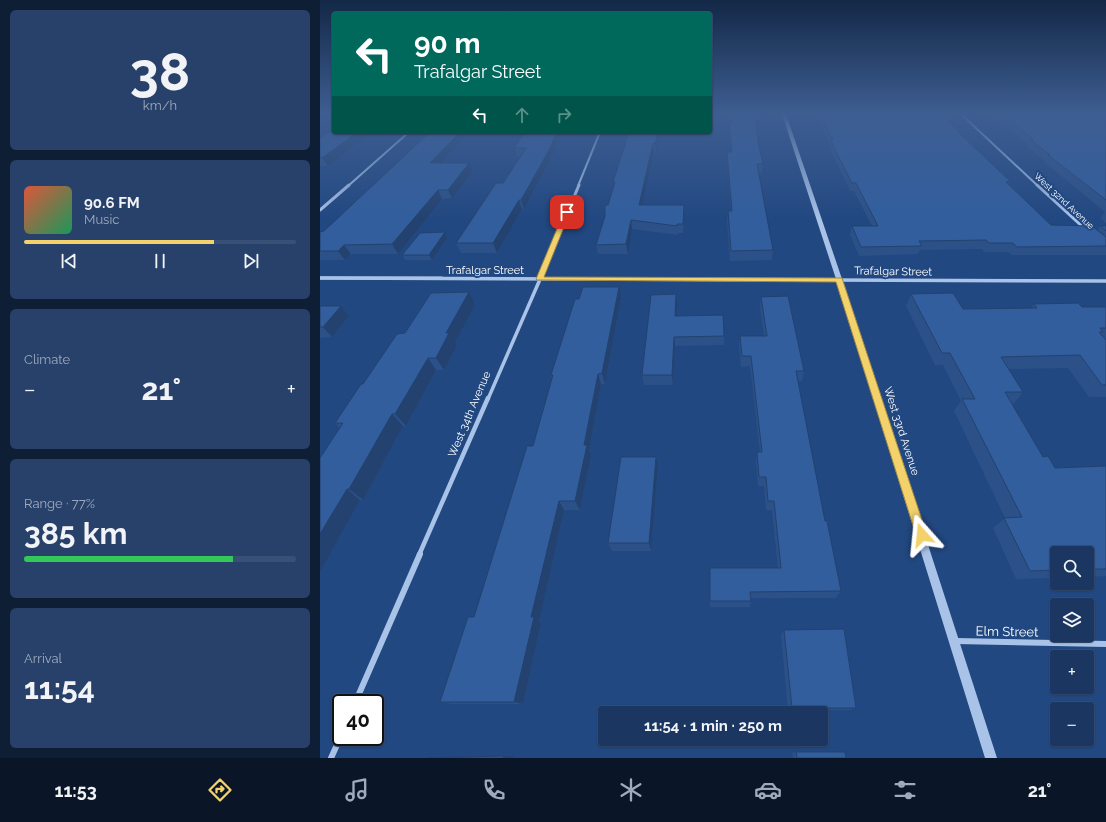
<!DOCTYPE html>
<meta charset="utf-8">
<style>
body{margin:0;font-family:Raleway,sans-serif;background:#27416a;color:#f1f3f6;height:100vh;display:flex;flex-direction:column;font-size:15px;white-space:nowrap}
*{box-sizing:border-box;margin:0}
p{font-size:13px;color:#9fabbd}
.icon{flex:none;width:22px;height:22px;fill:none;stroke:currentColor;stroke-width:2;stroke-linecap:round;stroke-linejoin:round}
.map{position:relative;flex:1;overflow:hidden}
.drawer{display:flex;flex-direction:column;gap:10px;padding:10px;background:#0e1e35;width:320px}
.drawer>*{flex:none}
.hud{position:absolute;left:12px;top:12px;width:380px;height:122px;border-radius:4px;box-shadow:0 1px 3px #0004,0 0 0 1px #385076;background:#00695c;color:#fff;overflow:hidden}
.tools{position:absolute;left:730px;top:546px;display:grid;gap:8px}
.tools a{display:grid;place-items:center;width:44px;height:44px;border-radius:4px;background:#1a3661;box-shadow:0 1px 3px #0004,0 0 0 1px #385076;font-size:20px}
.speed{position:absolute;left:12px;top:694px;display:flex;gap:8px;font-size:20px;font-weight:700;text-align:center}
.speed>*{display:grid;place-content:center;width:52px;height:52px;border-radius:50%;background:#1a3661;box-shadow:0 1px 3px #0004,0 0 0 1px #385076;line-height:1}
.speed .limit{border:2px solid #111;border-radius:6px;background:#fff;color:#111}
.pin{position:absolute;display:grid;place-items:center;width:34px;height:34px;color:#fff;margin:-17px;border-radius:8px;box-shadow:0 2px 6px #0006}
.me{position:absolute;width:44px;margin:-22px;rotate:342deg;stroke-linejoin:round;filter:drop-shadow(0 0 3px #0008)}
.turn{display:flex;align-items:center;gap:14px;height:84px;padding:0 16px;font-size:18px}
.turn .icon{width:52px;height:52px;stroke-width:2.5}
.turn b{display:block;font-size:28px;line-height:34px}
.lanes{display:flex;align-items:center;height:38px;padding:0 16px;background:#0003;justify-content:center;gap:20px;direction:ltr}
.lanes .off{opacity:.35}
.big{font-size:30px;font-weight:700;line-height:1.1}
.drawer .card{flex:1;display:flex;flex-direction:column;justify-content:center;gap:6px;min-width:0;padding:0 14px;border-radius:6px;background:#27416a}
.drawer .dial{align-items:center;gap:0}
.dial b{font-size:52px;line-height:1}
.song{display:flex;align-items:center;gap:12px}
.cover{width:48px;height:48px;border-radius:6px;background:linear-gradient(135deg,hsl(10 70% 55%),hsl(150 70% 35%))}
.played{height:4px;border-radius:2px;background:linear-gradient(90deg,#f3d16b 70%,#385076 70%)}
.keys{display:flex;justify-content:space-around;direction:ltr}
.heat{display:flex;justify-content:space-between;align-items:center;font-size:22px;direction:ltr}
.charge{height:6px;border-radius:3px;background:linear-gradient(90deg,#34c759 77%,#385076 0)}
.trip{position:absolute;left:278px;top:706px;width:230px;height:40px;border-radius:4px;background:#1a3661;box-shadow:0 1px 3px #0004,0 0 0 1px #385076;font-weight:700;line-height:40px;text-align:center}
.tab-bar{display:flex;height:64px;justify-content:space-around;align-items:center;background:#0a1627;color:#9fabbd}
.tab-bar .icon{width:28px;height:28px}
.tab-bar .current{color:#f3d16b}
.tab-bar b{font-size:18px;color:#f1f3f6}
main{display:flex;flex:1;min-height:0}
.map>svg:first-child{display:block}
</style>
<main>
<section class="drawer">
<div class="card dial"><b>38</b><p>km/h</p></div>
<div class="card">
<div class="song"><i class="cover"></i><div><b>90.6 FM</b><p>Music</p></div></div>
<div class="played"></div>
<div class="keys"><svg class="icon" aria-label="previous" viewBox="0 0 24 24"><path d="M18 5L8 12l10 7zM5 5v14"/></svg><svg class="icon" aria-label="pause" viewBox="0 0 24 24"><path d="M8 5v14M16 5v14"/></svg><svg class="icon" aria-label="next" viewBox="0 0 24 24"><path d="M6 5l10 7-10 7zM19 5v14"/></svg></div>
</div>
<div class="card"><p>Climate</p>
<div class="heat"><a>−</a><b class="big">21°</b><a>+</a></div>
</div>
<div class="card"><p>Range · 77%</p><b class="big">385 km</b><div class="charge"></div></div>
<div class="card"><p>Arrival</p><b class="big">11:54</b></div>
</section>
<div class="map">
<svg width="786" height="758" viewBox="0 0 786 758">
<rect width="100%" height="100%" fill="#224881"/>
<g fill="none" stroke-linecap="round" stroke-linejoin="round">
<path stroke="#a9c3e8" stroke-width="2" d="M641,114l77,72
M28,186l61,-54
M258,186l22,-54"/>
<path stroke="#a9c3e8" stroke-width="3" d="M717,185l47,43
M0,210l29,-25
M0,278h122
M220,278l39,-93"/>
<path stroke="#a9c3e8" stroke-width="3.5" d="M0,278l786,3
M168,399l53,-122"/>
<path stroke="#a9c3e8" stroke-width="4.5" d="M99,555l69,-157"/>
<path stroke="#a9c3e8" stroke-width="6" d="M636,641l150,3
M35,703l65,-149
M11,758l10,-22"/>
<path fill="#a9c3e8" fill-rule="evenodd" d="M462,114h4l56,165 155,479h-12l-149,-479z"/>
</g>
<path fill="#2b5188" d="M410,114h25l3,28 5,22 -1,9h-4l15,77 -1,10 -42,1 -3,-40 1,-10h3l-4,-51v-8h4l-2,-20v-9h2z
M496,114h125l18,17v1l51,49 -1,3 42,41 46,5 4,-4h5v29h-94l-4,-3h-24l-2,-3 -62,1 -2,4 -59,2 -9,-21 2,-9h20l-18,-35h-4l-17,-36 -3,-7v-3z
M669,114h117v109l-6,-5 5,-6 -61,-50 1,-1 -19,-15 1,-2z
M150,132l-28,31h27l4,8 -21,27 -10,1 -44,55h-47l-6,6h-25v-28l4,-1z
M205,132h38l-12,26 -27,51h-2l-25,44h-36l-5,-10 47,-60 18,-27h-4l-3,-8z
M309,132h49v1h-17l-5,19h-2l-12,53 42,9 -1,19h-5v2l-46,-6 -4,25h-30l-2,-9 18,-58 -1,-5z
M0,138l8,28h-8z
M127,238l-15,22h-27l-3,-5z
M356,294l1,10 -1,12 48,20v9l-49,1 -2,39h-29l-2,-10z
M591,294l52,15 69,-1 2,-4 48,3h24v90h-17l-21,-29 -59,1 14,23 -10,12h-1l31,53 12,11 51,-2v110l-19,1v-24h-30v25l-41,1 -23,-51 12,-10 -51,-107 7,-10 -18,-36h-8l-29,-59z
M441,297l43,74 -2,10h-4l27,140 16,70 -5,7h-85v3l-1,6h-40v-6l68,-33 -6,-58h-6l-2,-24h-6l-2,-24 1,-10h3l-10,-86 -9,1 -2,-21 1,-10h24l-4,-29z
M301,298l-16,86h-4l-12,66 2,5 -11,55h-16l-25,112 2,1 -18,81h-71l-12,-2 34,-85 59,-171 19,-67 -1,-4 28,-76z
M155,305l-20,37 2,3 -13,25h-8l-30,56h-3l-40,74h-3l-40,72v-114l20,-30 -5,-5 28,-39 42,-51z
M0,306h21l8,10 -17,21 -12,1z
M336,457l2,9 -7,85h-39l-4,-8z
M464,630l72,78 -6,2h-62l-7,-75z
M476,752l50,6h-53l-1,-5z"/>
<path fill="#23426f" d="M38,132h14l-44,34 -6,-8z
M140,132h10l-36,39 -4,-8z
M237,132h6l-12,26 -27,51 -3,-9z
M338,132h3v1l-5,19 -1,-9z
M333,143l1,9 -14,62 -1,-9z
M149,163l4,8 -21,27 -4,-8z
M118,190l4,9 -44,55 -6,-10z
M199,200l3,9 -25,44 -4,-10z
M311,220l1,9 -4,25 -2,-10z
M125,232l2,6 -15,22 -3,-5z
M24,245l7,9 -6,6 -7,-9z
M299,287l2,11 -16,86 -3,-11z
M149,292l6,13 -20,37 2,3 -13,25 -8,-12 10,-25z
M356,294l1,10 -1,22 -1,-10z
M21,306l8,10 -17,21 -9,-10z
M354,337l1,9 -2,39 -1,-10z
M108,358l8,12 -30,56 -11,-12z
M278,374l3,10 -12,66 2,5 -11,55 -5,-9 9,-56z
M72,414l11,12 -40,74 -14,-11z
M336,457l2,9 -7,85 -2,-8z
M27,489l13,11 -40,72v-38z
M239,501l5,9 -25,112 2,1 -18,81 -9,-2 17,-85z
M184,756h10l-1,2h-10z"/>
<path fill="#325e9e" stroke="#23426f" d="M411,114h24l3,28 5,22h-6l16,86 -42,1 -3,-40h4l-5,-59h5l-3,-29h3z
M500,114h121l18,17h-2l53,50 -4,1 45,43 41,1 14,11v9l-89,1 -4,-4h-24l-3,-3 -67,1 3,5 -61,1 -9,-21h26l-22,-43h-4l-18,-35 -3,-8h2z
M681,114h105v86l-58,-45h2l-20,-16h3z
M14,129v3h24l-36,26h-2v-20z
M110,132h30l-30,31h39l-21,27h-10l-46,54 -48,1 -6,6h-18v-19l4,-1z
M205,132h32l-8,18 -28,50h-2l-26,43h-37l40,-60h7l23,-35h-12z
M309,132h29l-3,11h-2l-14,62h45l-1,19h-6v2l-46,-6 -5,24 -30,1 9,-29v-11h3l7,-23h-2z
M781,226h5v5z
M125,232l-16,23h-27l18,-22z
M263,287h36l-17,86 -4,1 -14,71h3l-12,56h-16l-28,116h3l-20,85h-74l28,-85h6l53,-171h6l20,-71h-2l24,-76h4z
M149,292l-23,41h3l-13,25h-8l-33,56h-3l-43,75h-2l-27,45v-76l23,-35h-8l26,-39h2l34,-50 8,-1 26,-40z
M633,293l10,16 74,-1 -3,-4 44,-1 4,4h24v21h-6l3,4h-4l7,8v45h-4l-22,-30 -79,2 22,35h-18l38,65 5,-1 7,12 51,-2v103h-19v-16h-30v17l-27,1 -26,-53 18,-1 -60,-118h13l-25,-46h-8l-31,-59z
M356,294l-1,22 48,-1 1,21 -50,1 -2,38h-30l9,-80z
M468,296l16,75h-8l29,150h2l14,70 -91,1 1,9h-41v-33h71l-7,-67h-6l-2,-24h-7l-2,-25h5l-11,-96h-9l-2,-20h27l-6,-39z
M0,306h21l-18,21h-3z
M301,457h35l-7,86h-41z
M524,629l12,79h-64l-8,-78z
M476,752h49l1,6h-49z
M184,756l-1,2h-76z"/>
<linearGradient id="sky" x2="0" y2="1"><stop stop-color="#132847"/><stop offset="0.52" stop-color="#3e5e92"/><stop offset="1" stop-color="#3e5e92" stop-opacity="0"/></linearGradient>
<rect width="786" height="220" fill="url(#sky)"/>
<path fill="#f3d16b" stroke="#9e8846" d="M247,210l3,2 -26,65 298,1 85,257 -1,5 -4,1 -5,-1 -1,-5 -80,-253 -299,-2 -1,-1 28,-67z"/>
<g text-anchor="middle" stroke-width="4" stroke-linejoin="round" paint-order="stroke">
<g font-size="9" fill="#fff" stroke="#224881">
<text transform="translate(744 201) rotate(43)" y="3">West 32nd Avenue</text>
</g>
<g font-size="11" fill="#fff" stroke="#224881">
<text x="165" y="274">Trafalgar Street</text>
<text transform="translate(573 271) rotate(1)" y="4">Trafalgar Street</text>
<text transform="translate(149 414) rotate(-67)" y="4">West 34th Avenue</text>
<text transform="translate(582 431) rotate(72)" y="4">West 33rd Avenue</text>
</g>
<g font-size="13" fill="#fff" stroke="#224881">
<text transform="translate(687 631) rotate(1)" y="5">Elm Street</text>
</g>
</g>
</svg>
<div class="tools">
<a><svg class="icon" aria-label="search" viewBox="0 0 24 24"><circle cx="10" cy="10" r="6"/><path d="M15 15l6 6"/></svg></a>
<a><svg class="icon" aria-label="layers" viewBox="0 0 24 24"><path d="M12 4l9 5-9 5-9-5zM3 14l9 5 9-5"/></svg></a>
<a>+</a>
<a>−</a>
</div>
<div class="speed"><div class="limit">40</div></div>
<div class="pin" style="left:247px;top:212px;background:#d93025"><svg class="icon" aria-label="arrive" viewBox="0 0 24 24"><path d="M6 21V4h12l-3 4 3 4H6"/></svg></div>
<svg class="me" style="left:602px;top:535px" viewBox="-20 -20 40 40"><path d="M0-17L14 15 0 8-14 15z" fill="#f3d16b" stroke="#fff" stroke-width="4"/></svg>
<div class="trip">11:54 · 1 min · 250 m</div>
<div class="hud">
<div class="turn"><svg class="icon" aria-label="left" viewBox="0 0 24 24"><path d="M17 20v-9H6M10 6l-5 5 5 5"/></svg><div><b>90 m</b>Trafalgar Street</div></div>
<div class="lanes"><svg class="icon" aria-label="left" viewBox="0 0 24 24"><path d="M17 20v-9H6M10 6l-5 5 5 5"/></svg><svg class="icon off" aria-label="ahead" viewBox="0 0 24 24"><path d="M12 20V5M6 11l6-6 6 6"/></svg><svg class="icon off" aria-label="right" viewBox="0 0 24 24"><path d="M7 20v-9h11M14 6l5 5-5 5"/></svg></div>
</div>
</div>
</main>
<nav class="tab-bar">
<b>11:53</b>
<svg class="icon current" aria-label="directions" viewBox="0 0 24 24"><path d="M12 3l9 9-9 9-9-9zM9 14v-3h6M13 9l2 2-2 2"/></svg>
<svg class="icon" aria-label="music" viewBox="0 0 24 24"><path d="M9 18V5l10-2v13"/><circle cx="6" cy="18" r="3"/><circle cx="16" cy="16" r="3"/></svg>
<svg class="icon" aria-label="phone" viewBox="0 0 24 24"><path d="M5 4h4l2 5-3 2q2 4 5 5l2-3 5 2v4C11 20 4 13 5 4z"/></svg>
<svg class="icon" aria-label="climate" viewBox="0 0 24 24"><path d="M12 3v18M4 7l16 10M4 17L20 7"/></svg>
<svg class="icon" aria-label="car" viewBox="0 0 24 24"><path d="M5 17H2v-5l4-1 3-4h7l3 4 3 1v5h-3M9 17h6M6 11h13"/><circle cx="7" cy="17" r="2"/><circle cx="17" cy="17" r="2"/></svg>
<svg class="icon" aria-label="filters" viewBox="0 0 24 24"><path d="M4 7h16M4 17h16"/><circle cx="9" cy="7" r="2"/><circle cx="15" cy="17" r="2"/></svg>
<b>21°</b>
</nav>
